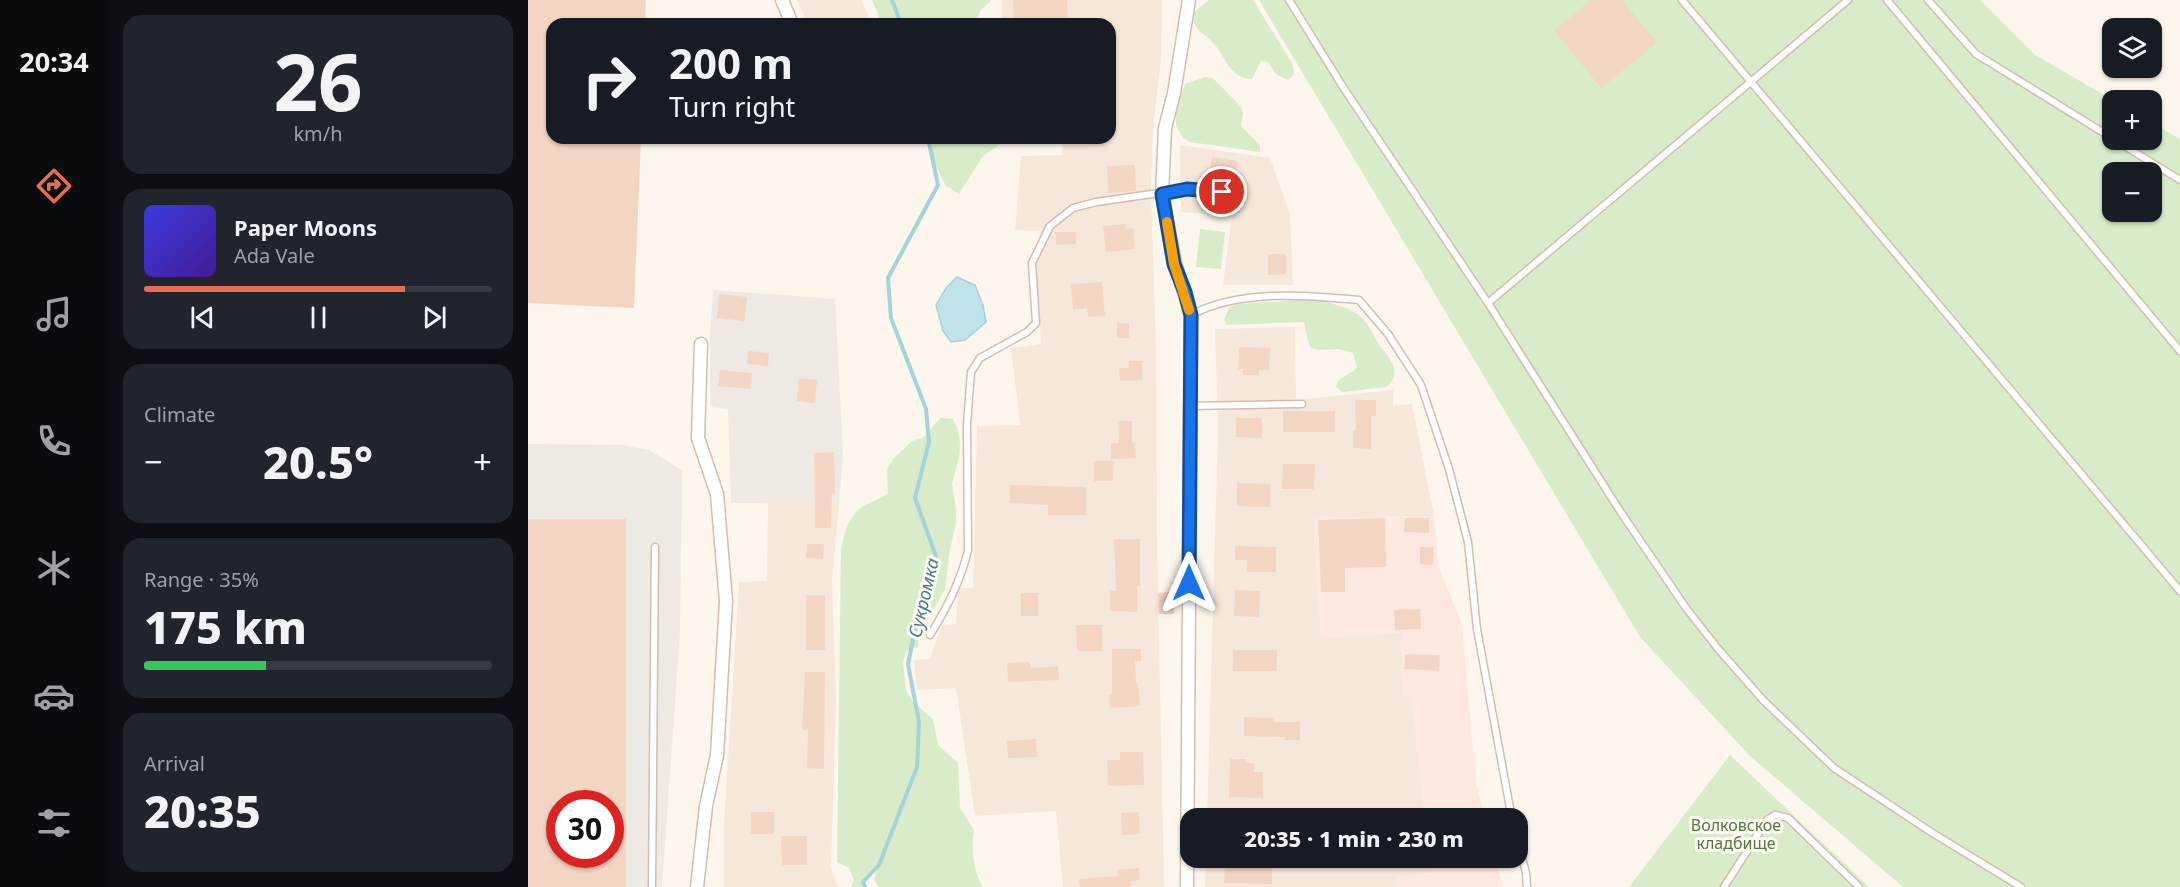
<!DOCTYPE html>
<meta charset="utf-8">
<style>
body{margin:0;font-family:"Noto Sans",sans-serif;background:#20242c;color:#f1f3f6;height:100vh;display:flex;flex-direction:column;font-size:22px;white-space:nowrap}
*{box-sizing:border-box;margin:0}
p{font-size:20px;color:#9ea1a6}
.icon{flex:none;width:33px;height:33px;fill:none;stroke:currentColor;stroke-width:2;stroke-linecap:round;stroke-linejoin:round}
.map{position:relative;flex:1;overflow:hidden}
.panel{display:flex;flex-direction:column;gap:15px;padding:15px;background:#0d0f14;width:420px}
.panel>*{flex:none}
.top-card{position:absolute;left:18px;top:18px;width:570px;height:126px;border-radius:18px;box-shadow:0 2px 4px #0004;background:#171b24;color:#f1f3f6;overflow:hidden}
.tools{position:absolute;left:1574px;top:18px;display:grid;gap:12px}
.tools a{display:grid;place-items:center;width:60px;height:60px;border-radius:12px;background:#171b24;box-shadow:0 2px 4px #0004;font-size:30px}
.speed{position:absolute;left:18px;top:790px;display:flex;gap:12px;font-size:30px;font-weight:700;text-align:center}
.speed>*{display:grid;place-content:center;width:78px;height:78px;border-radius:50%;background:#171b24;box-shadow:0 2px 4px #0004;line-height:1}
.speed .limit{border:9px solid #d22;background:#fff;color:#111}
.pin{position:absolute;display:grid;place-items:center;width:51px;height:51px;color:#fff;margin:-26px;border:3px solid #fff;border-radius:50%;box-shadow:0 2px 6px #0007}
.me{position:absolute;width:66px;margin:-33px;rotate:0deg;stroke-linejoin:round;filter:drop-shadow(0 0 4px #0008)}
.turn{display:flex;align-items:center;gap:21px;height:126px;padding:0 24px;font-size:27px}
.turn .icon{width:78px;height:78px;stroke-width:2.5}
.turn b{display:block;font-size:42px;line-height:51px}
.big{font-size:45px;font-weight:800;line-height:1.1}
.panel .card{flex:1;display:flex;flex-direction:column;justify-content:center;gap:9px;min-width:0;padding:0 21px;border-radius:18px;background:#20242c}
.panel .dial{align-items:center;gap:0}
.dial b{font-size:78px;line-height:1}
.song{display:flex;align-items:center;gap:18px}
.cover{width:72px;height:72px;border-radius:9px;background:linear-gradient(135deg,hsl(240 70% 55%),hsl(260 70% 35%))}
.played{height:6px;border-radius:3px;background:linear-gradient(90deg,#e76f51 75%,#363941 75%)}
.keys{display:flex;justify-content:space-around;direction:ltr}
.heat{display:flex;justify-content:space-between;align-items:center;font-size:33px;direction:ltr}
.charge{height:9px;border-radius:4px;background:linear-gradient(90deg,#34c759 35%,#363941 0)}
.trip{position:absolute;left:652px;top:808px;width:348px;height:60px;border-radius:18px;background:#171b24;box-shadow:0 2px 4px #0004;font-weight:800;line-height:60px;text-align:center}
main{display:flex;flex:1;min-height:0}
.tab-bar{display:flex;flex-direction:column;width:108px;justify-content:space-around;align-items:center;background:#090b0e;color:#9ea1a6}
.tab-bar .icon{width:42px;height:42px}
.tab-bar .active{color:#e76f51}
.tab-bar b{font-size:27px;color:#f1f3f6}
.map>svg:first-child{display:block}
</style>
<main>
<nav class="tab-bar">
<b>20:34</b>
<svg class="icon active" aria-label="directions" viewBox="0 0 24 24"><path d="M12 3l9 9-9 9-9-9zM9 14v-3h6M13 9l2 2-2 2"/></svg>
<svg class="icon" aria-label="music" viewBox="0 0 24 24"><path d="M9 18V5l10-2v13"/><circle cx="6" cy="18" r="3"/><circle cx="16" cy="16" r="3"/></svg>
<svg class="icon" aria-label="phone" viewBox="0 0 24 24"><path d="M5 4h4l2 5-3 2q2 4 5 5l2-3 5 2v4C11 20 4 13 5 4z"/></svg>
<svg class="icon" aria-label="climate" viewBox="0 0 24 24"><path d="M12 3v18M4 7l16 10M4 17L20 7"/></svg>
<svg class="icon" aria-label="car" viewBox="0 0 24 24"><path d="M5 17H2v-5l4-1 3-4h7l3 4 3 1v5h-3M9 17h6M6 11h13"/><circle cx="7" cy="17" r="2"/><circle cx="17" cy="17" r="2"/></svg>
<svg class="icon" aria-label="filters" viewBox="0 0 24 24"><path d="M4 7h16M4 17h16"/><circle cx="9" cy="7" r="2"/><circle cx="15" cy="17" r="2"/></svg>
</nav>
<section class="panel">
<div class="card dial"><b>26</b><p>km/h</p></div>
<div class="card">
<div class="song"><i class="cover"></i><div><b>Paper Moons</b><p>Ada Vale</p></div></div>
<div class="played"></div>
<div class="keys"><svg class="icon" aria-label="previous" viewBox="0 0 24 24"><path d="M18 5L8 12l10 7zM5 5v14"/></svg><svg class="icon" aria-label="pause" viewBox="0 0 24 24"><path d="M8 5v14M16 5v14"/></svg><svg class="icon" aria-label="next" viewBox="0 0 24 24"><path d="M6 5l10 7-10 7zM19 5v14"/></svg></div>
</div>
<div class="card"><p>Climate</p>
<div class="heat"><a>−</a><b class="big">20.5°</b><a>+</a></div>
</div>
<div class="card"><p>Range · 35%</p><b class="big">175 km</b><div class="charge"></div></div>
<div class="card"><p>Arrival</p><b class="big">20:35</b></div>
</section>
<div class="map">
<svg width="1652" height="887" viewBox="0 0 1652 887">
<rect width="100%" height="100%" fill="#fdf6ec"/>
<path fill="#f5e8da" d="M269,0h65l9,24h-64z
M474,0h160l-1,60 -8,68 -2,62 5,161 1,185 7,351h-101l-7,-76 -81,5 -19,-128 -39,2 -3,-30 16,-1 12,-34 14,-1 3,-36h14l4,-162 43,-1 -9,-77 30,-4 -6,-91 5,-22 -25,-1 6,-74 41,-1 1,-17h47v-114h-109z
M652,145l90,13 20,56 3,71h-70l9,-69 -51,-4z
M767,327l1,73 97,-10v16l19,-2 22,112 -120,2 7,120 80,-6 1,64h10l13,123h-218l11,-389 -3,-101z
M240,503l71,1 -7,77 4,116 -5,170 7,20h-114v-62l15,-243 28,-1z
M678,858h225l2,15 -37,4v10h-191z"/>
<path fill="#fde8e0" d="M906,516l5,52 23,57 14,157 9,37h-60l-13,-123h-10l-1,-64 -80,7 -7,-121z
M903,858h64l8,29h-107v-10l37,-4z"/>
<path fill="#efe9e4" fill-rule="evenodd" d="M185,290l122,9 8,155 -4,50 -108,-1 -3,-94 -18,-2v-74z
M0,444l93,1 28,5 33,20 -2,162 -18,255h-134zM32,804h50v51h-50z"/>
<path fill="#d8ecc9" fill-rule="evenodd" d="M344,0h118l1,1 -11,10 -4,13 -15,-4 -8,4h-71z
M681,0h44l39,63c3,8 3,12 -4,17l-12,-6 -8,-12 -7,-1 -9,18c-21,-1 -25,-18 -36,-33 -11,-14 -22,-12 -23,-33z
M731,0h721l55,55 78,45 -1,40h39v-18l29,17v748h-277l-153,-131 -110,-119zM1584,172h39v40h-39z
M677,77l7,1 5,4 23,24 3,7 -2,13 19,19v7l-70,-10 -7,-4 -7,-12v-14l9,-28z
M400,138h80v1l-25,17 -24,38 -13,-8 -14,-28z
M672,229l25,3 -4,37 -25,-2z
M791,299c13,5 29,8 40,16 9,7 13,18 19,28 10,14 27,29 8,44l-44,5 -6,-5c2,-12 15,-11 21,-20l-4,-14 -14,-4 -21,1 -7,-2 -3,-6 -4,-20 -77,3 -3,-5 5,-12 7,-4z
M412,418l13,1 5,11 2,14 -1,14 -7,25 4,27v13l-6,26 -5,40 -26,45 -1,13 -12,4 -3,12 3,27 7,12 20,17 5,26 20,18 2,45 14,22c-3,18 -1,42 9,57h-104l-5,-7 4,-14 -15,16 2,5h-14l3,-7 -5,-12 -12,-6 4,-314c4,-17 9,-36 26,-44 8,-4 14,-5 21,-11l-1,-23 6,-11 19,-18 12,-4z
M1202,755l139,132h-240z"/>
<path fill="#bfe3e8" stroke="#a5d3da" stroke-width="1.5" d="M429,277l18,8 8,20 3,17 -21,18 -14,2 -8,-11 -7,-26 10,-17z"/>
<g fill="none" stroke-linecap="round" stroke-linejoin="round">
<path stroke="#a5d3da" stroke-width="4" d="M364,0l9,24
M337,887l-2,-5 16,-17 38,-98 2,-45 -11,-58 10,-48 18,-60 -21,-58 14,-56 -3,-33 -35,-91 -3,-40 50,-93 -10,-47"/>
</g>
<path fill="#f3d5c3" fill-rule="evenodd" d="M0,0h118l-1,24h-93v114h89l-7,170 -106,-5z
M485,0h54l1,24h-54z
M1063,0h31l35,43 -56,45 -47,-58z
M684,157l26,4 -3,20 -26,-5z
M607,165l1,26 -28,2 -1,-27z
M597,224l1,5 7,-1 2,21 -29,3 -3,-26z
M527,232h21v12l-20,1z
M740,254h18v20l-18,1z
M574,282l3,34 -17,1 -1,-9 -14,2 -2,-26z
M191,294l28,3 -2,24 -28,-3z
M589,323h12v15h-12z
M711,347l31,1 -1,22h-10v5h-16v-6h-5z
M220,351l21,2 -1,13 -21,-2z
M601,361h13v19l-22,1 -1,-13h10z
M192,370l32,3 -1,16 -33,-3z
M271,378l18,2 -2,23 -18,-2z
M827,400h21v16h-5v33l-18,-1v-18h3z
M755,411h52v21h-52z
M708,418h26v20l-26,-1z
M590,421h14v22h3l1,15 -25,1v-16h8z
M306,452l1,41h-3l-1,35h-16l-1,-75z
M566,461h20l-1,20h-19z
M755,464h32l-1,25h-32z
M709,483l33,1v23l-33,-1z
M482,485l76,2v28h-38v-10l-38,-2z
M857,518l1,49 -41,1v24h-24l-3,-72z
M877,518h24v15l-25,-1z
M0,519h98v368h-98zM32,804h50v51h-50z
M586,539h26v47h-3v26l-27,-1v-20h6z
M279,544h17l-1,15 -17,-1z
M707,546l41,1v25h-29v-12h-12z
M892,547h14l-1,18 -13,-1z
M707,590l25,1 -1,26 -25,-1z
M646,592v22h-15l-1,-21z
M493,593h17v23h-17z
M278,595h19v55h-19z
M892,609l1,20 -26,1 -1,-20z
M548,625h26v26h-25z
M584,649h29v12h-6l1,22h2l2,23 -30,2 -1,-14h3z
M705,650h44v21h-44z
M877,654l35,1 -1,16 -34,-2z
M502,662l1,6 27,-2 1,14 -51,2 -1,-19z
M277,672h20l-1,97 -17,-1 1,-38h-6z
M716,717l29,1v4h27v18h-15v-3l-41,-1z
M508,739l1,18 -29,1 -1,-17z
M592,752h23l1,33 -36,1 -1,-26h13z
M702,759h16v4h8v9h9v26l-34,-1z
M223,812h23v22h-23z
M611,812l1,22 -18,1 -1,-22z
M253,836h26v29h-25z
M727,858h17v26l-48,-1 1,-21 30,1z
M611,868l1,12 -10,1 1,6h-51l-1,-8 39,-3 -1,-6z"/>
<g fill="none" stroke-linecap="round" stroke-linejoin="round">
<g stroke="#d1beb0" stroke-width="9">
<path id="lane" d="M761,0l54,87 145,216 132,208 66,97 33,42 44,50 71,68 97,64 90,55
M1154,0l498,591
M1359,0l293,351
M1400,0l48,54 136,84
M1587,140l65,40
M960,303l360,-303
M663,315c47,-26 116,-20 168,-15l29,34 33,51 28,84 19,73 9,87 35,190
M662,406l112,-2
M402,635c17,-27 31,-54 38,-85l-1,-126 4,-52 9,-14 47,-26 9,-9 -4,-60 18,-37 23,-18 23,-6 91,-13 53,4
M990,842l8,31 1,14
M124,887l3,-340
M1196,887l43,-67 8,-5 13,3 71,69"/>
</g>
<g stroke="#d1beb0" stroke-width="15">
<path id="street" d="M254,0l10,24
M169,887l9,-81 11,-51 9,-154 -9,-107 -19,-56 3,-94
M659,887l4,-572 -16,-52 -13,-69 3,-66 9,-35 15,-93"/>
</g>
<use href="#lane" stroke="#fff" stroke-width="6"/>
<use href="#street" stroke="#fff" stroke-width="12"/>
</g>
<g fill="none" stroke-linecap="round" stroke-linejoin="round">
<g stroke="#114b97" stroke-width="15">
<path id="route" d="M661,583l2,-268 -6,-23 -11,-28 -12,-70 25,-5 35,3"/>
</g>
<use href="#route" stroke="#1a73e8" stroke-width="10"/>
<path stroke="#f59e0b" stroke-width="10" d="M639,222l7,42 15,46"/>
</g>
<g text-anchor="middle" stroke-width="6" stroke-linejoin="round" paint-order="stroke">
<g font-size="16" fill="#537a41" stroke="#fffaf3">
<text x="1208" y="831">Волковское<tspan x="1208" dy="18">кладбище</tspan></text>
</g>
<g font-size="18" font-style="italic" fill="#437c86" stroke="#fffaf3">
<text transform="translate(396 598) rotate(-77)" y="6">Сукромка</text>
</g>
</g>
</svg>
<div class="tools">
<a><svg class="icon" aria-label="layers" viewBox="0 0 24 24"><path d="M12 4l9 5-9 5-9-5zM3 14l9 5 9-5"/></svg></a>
<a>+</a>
<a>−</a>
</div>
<div class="speed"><div class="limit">30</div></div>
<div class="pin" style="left:694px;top:192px;background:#d93025"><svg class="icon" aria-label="arrive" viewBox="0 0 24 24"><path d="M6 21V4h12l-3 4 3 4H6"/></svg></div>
<svg class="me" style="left:661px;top:583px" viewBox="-20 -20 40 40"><path d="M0-17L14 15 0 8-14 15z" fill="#1a73e8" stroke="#fff" stroke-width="4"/></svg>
<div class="trip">20:35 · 1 min · 230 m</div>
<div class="top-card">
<div class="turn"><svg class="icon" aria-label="right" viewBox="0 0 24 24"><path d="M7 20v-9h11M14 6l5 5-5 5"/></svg><div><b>200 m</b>Turn right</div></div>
</div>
</div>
</main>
